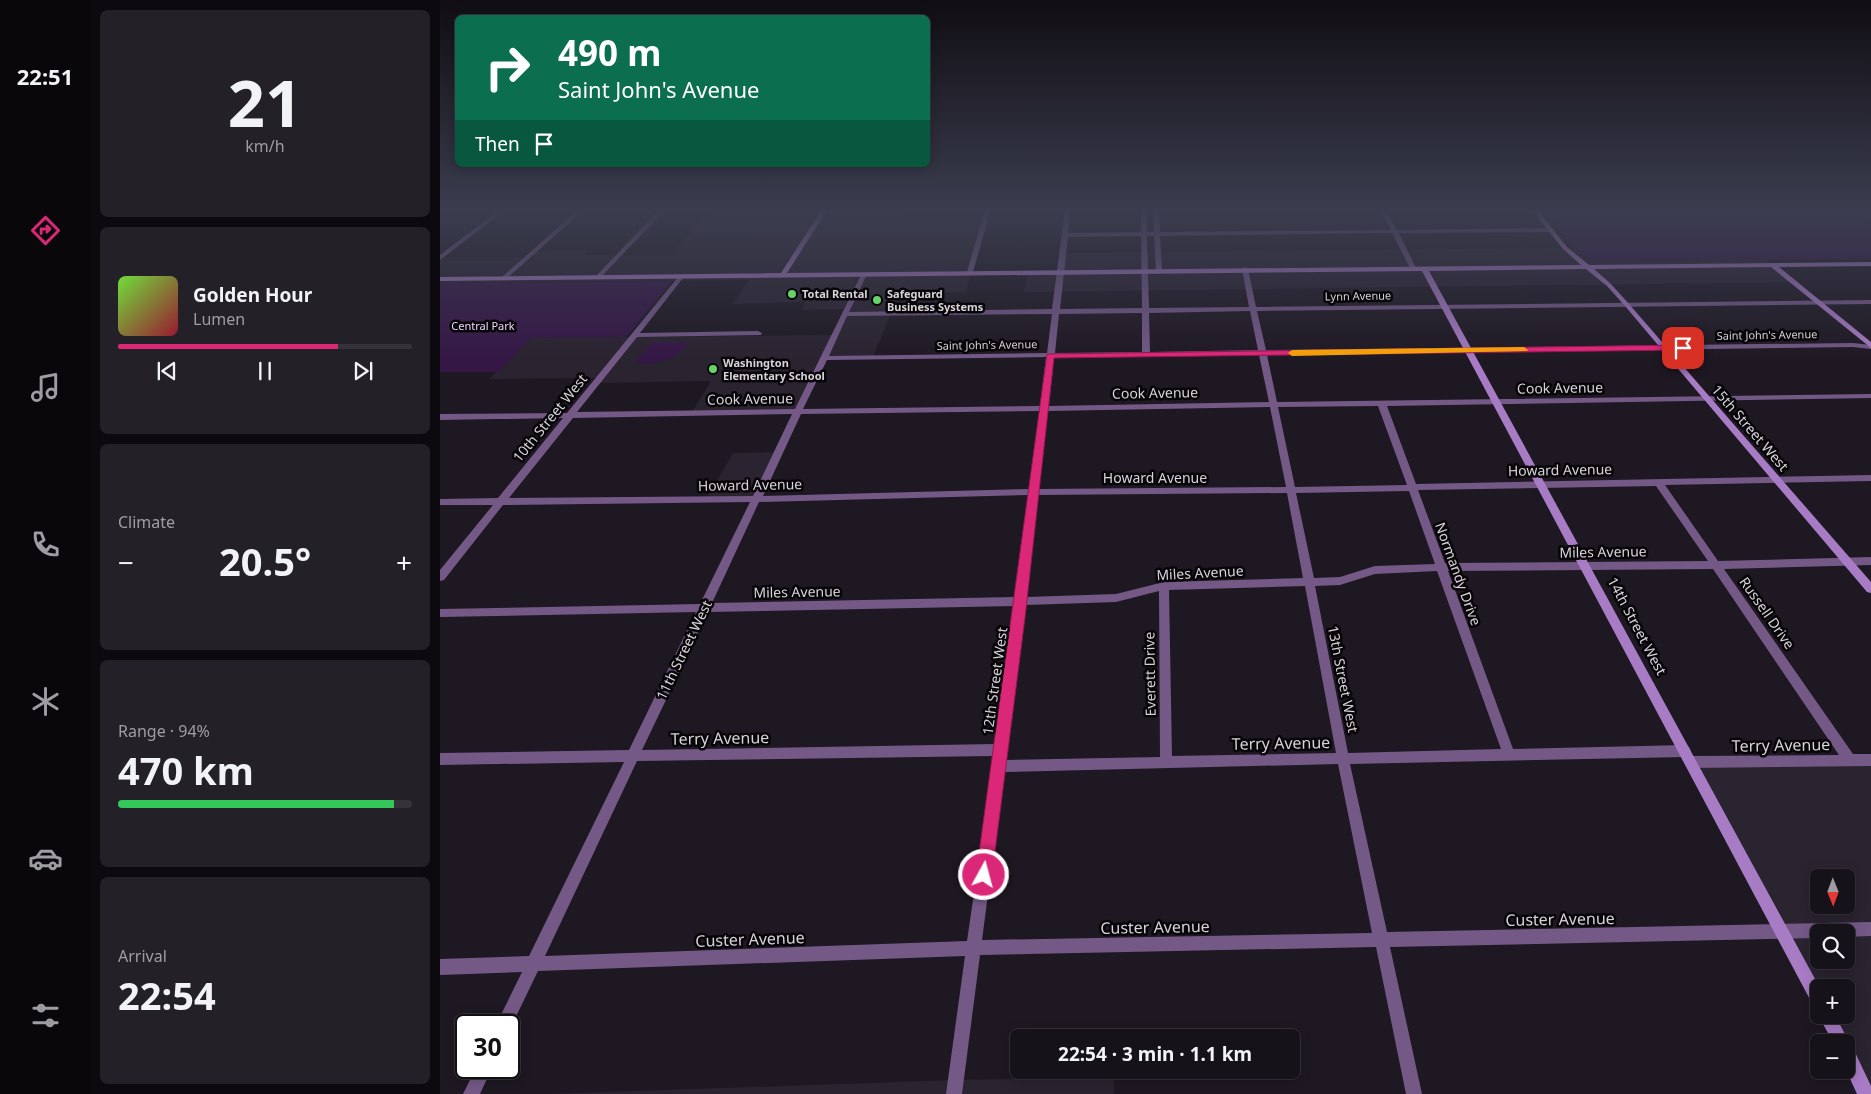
<!DOCTYPE html>
<meta charset="utf-8">
<style>
body{margin:0;font-family:"Noto Sans",sans-serif;background:#232027;color:#f1f3f6;height:100vh;display:flex;flex-direction:column;font-size:19px;white-space:nowrap}
*{box-sizing:border-box;margin:0}
p{font-size:16px;color:#9e9ea2}
.icon{flex:none;width:28px;height:28px;fill:none;stroke:currentColor;stroke-width:2;stroke-linecap:round;stroke-linejoin:round}
.map{position:relative;flex:1;overflow:hidden}
.side{display:flex;flex-direction:column;gap:10px;padding:10px;background:#0c0a0e;width:350px}
.side>*{flex:none}
.banner{position:absolute;left:15px;top:15px;width:475px;height:152px;border-radius:8px;box-shadow:0 2px 12px #0003,0 0 0 1px #353239;background:#0b6e4f;color:#fff;overflow:hidden}
.needle{width:32px;rotate:179deg}
.tools{position:absolute;left:1370px;top:869px;display:grid;gap:10px}
.tools a{display:grid;place-items:center;width:45px;height:45px;border-radius:8px;background:#16121a;box-shadow:0 2px 12px #0003,0 0 0 1px #353239;font-size:25px}
.speed{position:absolute;left:15px;top:1014px;display:flex;gap:10px;font-size:25px;font-weight:700;text-align:center}
.speed>*{display:grid;place-content:center;width:65px;height:65px;border-radius:50%;background:#16121a;box-shadow:0 2px 12px #0003,0 0 0 1px #353239;line-height:1}
.speed .limit{border:2px solid #111;border-radius:8px;background:#fff;color:#111}
.pin{position:absolute;display:grid;place-items:center;width:42px;height:42px;color:#fff;margin:-21px;border-radius:10px;box-shadow:0 2px 8px #0006}
.me{position:absolute;width:55px;margin:-28px;rotate:7deg;stroke-linejoin:round;filter:drop-shadow(0 0 4px #0008)}
.turn{display:flex;align-items:center;gap:18px;height:105px;padding:0 20px;font-size:22px}
.turn .icon{width:65px;height:65px;stroke-width:2.5}
.turn b{display:block;font-size:35px;line-height:42px}
.then{display:flex;align-items:center;height:48px;padding:0 20px;background:#0003;gap:10px;font-size:19px}
.big{font-size:38px;font-weight:700;line-height:1.1}
.side .tile{flex:1;display:flex;flex-direction:column;justify-content:center;gap:8px;min-width:0;padding:0 18px;border-radius:8px;background:#232027}
.side .dial{align-items:center;gap:0}
.dial b{font-size:65px;line-height:1}
.song{display:flex;align-items:center;gap:15px}
.cover{width:60px;height:60px;border-radius:8px;background:linear-gradient(135deg,hsl(100 70% 55%),hsl(350 70% 35%))}
.played{height:5px;border-radius:2px;background:linear-gradient(90deg,#db2777 75%,#353239 75%)}
.keys{display:flex;justify-content:space-around;direction:ltr}
.heat{display:flex;justify-content:space-between;align-items:center;font-size:28px;direction:ltr}
.charge{height:8px;border-radius:4px;background:linear-gradient(90deg,#34c759 94%,#353239 0)}
.trip{position:absolute;left:570px;top:1029px;width:290px;height:50px;border-radius:8px;background:#16121a;box-shadow:0 2px 12px #0003,0 0 0 1px #353239;font-weight:700;line-height:50px;text-align:center}
main{display:flex;flex:1;min-height:0}
.menu{display:flex;flex-direction:column;width:90px;justify-content:space-around;align-items:center;background:#09070a;color:#9e9ea2}
.menu .icon{width:35px;height:35px}
.menu .active{color:#db2777}
.menu b{font-size:22px;color:#f1f3f6}
.map>svg:first-child{display:block}
</style>
<main>
<nav class="menu">
<b>22:51</b>
<svg class="icon active" aria-label="directions" viewBox="0 0 24 24"><path d="M12 3l9 9-9 9-9-9zM9 14v-3h6M13 9l2 2-2 2"/></svg>
<svg class="icon" aria-label="music" viewBox="0 0 24 24"><path d="M9 18V5l10-2v13"/><circle cx="6" cy="18" r="3"/><circle cx="16" cy="16" r="3"/></svg>
<svg class="icon" aria-label="phone" viewBox="0 0 24 24"><path d="M5 4h4l2 5-3 2q2 4 5 5l2-3 5 2v4C11 20 4 13 5 4z"/></svg>
<svg class="icon" aria-label="climate" viewBox="0 0 24 24"><path d="M12 3v18M4 7l16 10M4 17L20 7"/></svg>
<svg class="icon" aria-label="car" viewBox="0 0 24 24"><path d="M5 17H2v-5l4-1 3-4h7l3 4 3 1v5h-3M9 17h6M6 11h13"/><circle cx="7" cy="17" r="2"/><circle cx="17" cy="17" r="2"/></svg>
<svg class="icon" aria-label="filters" viewBox="0 0 24 24"><path d="M4 7h16M4 17h16"/><circle cx="9" cy="7" r="2"/><circle cx="15" cy="17" r="2"/></svg>
</nav>
<section class="side">
<div class="tile dial"><b>21</b><p>km/h</p></div>
<div class="tile">
<div class="song"><i class="cover"></i><div><b>Golden Hour</b><p>Lumen</p></div></div>
<div class="played"></div>
<div class="keys"><svg class="icon" aria-label="previous" viewBox="0 0 24 24"><path d="M18 5L8 12l10 7zM5 5v14"/></svg><svg class="icon" aria-label="pause" viewBox="0 0 24 24"><path d="M8 5v14M16 5v14"/></svg><svg class="icon" aria-label="next" viewBox="0 0 24 24"><path d="M6 5l10 7-10 7zM19 5v14"/></svg></div>
</div>
<div class="tile"><p>Climate</p>
<div class="heat"><a>−</a><b class="big">20.5°</b><a>+</a></div>
</div>
<div class="tile"><p>Range · 94%</p><b class="big">470 km</b><div class="charge"></div></div>
<div class="tile"><p>Arrival</p><b class="big">22:54</b></div>
</section>
<div class="map">
<svg width="1431" height="1094" viewBox="0 0 1431 1094">
<rect width="100%" height="100%" fill="#1e1822"/>
<path fill="#2a2330" fill-rule="evenodd" d="M270,209h200l-5,12 80,-1 -19,72 -67,1 -26,64 -49,1 -26,54 -107,2 20,-33 -115,2 4,-5 -111,1 42,-41 303,-3 13,-26 -45,1 3,-8 -72,2 16,-24 -309,3v-26h87l7,-6 54,-1 -3,5 87,-1z
M1133,248l4,5 15,8 174,-1 27,22 -769,10 4,-20 31,-1 3,-18z
M338,452l-22,47h-50l27,-46z
M1431,760v334l-25,-52h-5l-15,-27h20v-27h-27l-129,-226zM1379,878h27v27h-27zM1379,932h27v28h-27z
M674,1077v17h-567l409,-14z"/>
<path fill="#351746" d="M1102,209h329v50l-279,2 -15,-8z
M232,281l-46,56 -95,1 -33,34h-58v-89z
M214,342h36c-13,17 -30,22 -51,22l-2,-4 12,-15z"/>
<g fill="none" stroke-linecap="round" stroke-linejoin="round">
<path fill="#745987" fill-rule="evenodd" d="M60,209h7l-67,51v-5z
M139,209h6l-79,70h-4v-2z
M220,209h6l-66,69h-4v-2z
M545,209h6l-18,63 -5,1 -1,-1z
M625,209h6l-3,24 73,-1v-23h6v23h7l-1,-23h6l1,23 231,-2 -11,-21h6l11,21 155,-2 3,2 -3,2 -153,1 17,35 -3,2 -3,-2 -18,-35 -232,3 2,34 -3,2 -3,-2 -2,-34h-7l2,72 100,-1 -7,-38 3,-2 3,2 8,38 615,-7v4l-614,7 9,39 587,-7 18,2v4l-18,-2 -586,8 10,47 594,-8v4l-484,8 29,78 455,-9v6l-206,4 53,76 153,-4v8l-147,4 129,185h18v12l-181,2 -4,-2 -2,-4 2,-4 4,-2 149,-1 -126,-186 -265,2 65,178 172,-4 4,2 2,4 -2,4 -4,2 -335,7 37,168 484,-10v14l-25,1v-5h-27v6l-429,9 32,147h-16l-30,-147 -396,8 -18,139h-16l19,-138 -427,15 -29,60v-6h-13l26,-53 -82,3v-16l89,-3 95,-194 -184,3v-12l189,-3 67,-138 -256,5v-8l260,-5 50,-102 -247,3 -59,75 -4,1v-11l53,-65h-53v-6l58,-1 65,-80 -123,2v-6l127,-1 112,-137 2,-1 3,2 -1,1 -43,55 118,-2 4,2 -1,2 -124,2 -60,75 218,-3 67,-136 5,1 -18,38 203,-3zM701,236l1,72 -82,1 8,-72zM810,311l8,39 -108,2 -1,-39zM702,313v39l-87,1 4,-39zM612,314l-5,39 -218,3 18,-40zM819,355l10,47 -220,4 5,-49zM606,357l-6,49 -237,3 24,-49zM938,406l29,79 -112,2 -17,-80zM830,407l16,80 -247,2 9,-78zM600,411l-10,78 -267,7 38,-82zM352,414l-39,82 -244,2 64,-80zM1216,486l52,75 -263,2 -27,-73zM969,491l26,73 -60,2 -35,11 -26,1 -18,-85zM847,493l16,85 -139,4 -48,12 -89,3 11,-102zM589,495l-13,102 -304,6 47,-101zM997,571l64,178 -153,4 -33,-167 25,-1 35,-11zM865,586l31,167 -164,3 -3,-166zM719,591l1,166 -154,3 20,-155 90,-3zM575,606l-20,138 -353,6 66,-138zM554,756l-27,185 -422,15 92,-195zM898,764l34,169 -390,7 22,-168z
M36,1068h16l-12,26h-17z"/>
<path fill="#a87bc5" fill-rule="evenodd" d="M382,209h6l-41,64 794,-8 -18,-16 -32,-40h6l30,38 22,18 282,-3v4l-92,1 92,75v6l-100,-81 -177,2 17,15 18,20 242,278v11l-4,-1 -242,-286 -18,-20 -21,-17 -157,2 391,717 -1,22 -5,-3 -392,-736 -982,10v-4l341,-4z
M1379,1014v1h16l14,27 -1,3 4,1 19,40v8h-14l-11,-24v-28h-13l-15,-27z"/>
</g>
<linearGradient id="sky" x2="0" y2="1"><stop stop-color="#100d13"/><stop offset="0.58" stop-color="#3b3d4f"/><stop offset="1" stop-color="#3b3d4f" stop-opacity="0"/></linearGradient>
<rect width="1431" height="362" fill="url(#sky)"/>
<path fill="#db2777" stroke="#8e194d" d="M1243,345l3,1v4l-632,8 -29,260 -33,257 -3,6 -5,2 -6,-2 -2,-6 71,-521z"/>
<path fill="#f59e0b" d="M1084,347l4,3 -1,1 -235,5 -4,-3 4,-3z"/>
<g fill="#66d466" stroke="#070508" stroke-width="2">
<circle cx="352" cy="294" r="5"/>
<circle cx="437" cy="300" r="5"/>
<circle cx="273" cy="369" r="5"/>
</g>
<g text-anchor="middle" stroke-width="5" stroke-linejoin="round" paint-order="stroke">
<g font-size="11" font-weight="bold" fill="#d6d3d9" stroke="#070508" text-anchor="start">
<text x="362" y="298">Total Rental</text>
<text x="447" y="298">Safeguard<tspan x="447" dy="13">Business Systems</tspan></text>
<text x="283" y="367">Washington<tspan x="283" dy="13">Elementary School</tspan></text>
</g>
<g font-size="11" fill="#d6d3d9" stroke="#070508">
<text transform="translate(918 296) rotate(-1)" y="4">Lynn Avenue</text>
<text transform="translate(1327 335) rotate(-1)" y="4">Saint John's Avenue</text>
<text transform="translate(547 345) rotate(-1)" y="4">Saint John's Avenue</text>
</g>
<g font-size="11" fill="#ebd5fb" stroke="#070508">
<text x="43" y="330">Central Park</text>
</g>
<g font-size="14" fill="#d6d3d9" stroke="#070508">
<text transform="translate(1120 388) rotate(-1)" y="5">Cook Avenue</text>
<text transform="translate(715 393) rotate(-1)" y="5">Cook Avenue</text>
<text transform="translate(310 399) rotate(-1)" y="5">Cook Avenue</text>
<text transform="translate(110 418) rotate(-51)" y="5">10th Street West</text>
<text transform="translate(1310 428) rotate(49)" y="5">15th Street West</text>
<text transform="translate(1120 470) rotate(-1)" y="5">Howard Avenue</text>
<text x="715" y="483">Howard Avenue</text>
<text transform="translate(310 485) rotate(-1)" y="5">Howard Avenue</text>
<text transform="translate(1163 552) rotate(-1)" y="5">Miles Avenue</text>
<text transform="translate(760 573) rotate(-3)" y="5">Miles Avenue</text>
<text transform="translate(1018 574) rotate(70)" y="5">Normandy Drive</text>
<text transform="translate(357 592) rotate(-1)" y="5">Miles Avenue</text>
<text transform="translate(1327 613) rotate(55)" y="5">Russell Drive</text>
<text transform="translate(1197 626) rotate(62)" y="5">14th Street West</text>
<text transform="translate(244 650) rotate(-64)" y="5">11th Street West</text>
<text transform="translate(710 674) rotate(-91)" y="5">Everett Drive</text>
<text transform="translate(903 679) rotate(79)" y="5">13th Street West</text>
<text transform="translate(555 681) rotate(-82)" y="5">12th Street West</text>
</g>
<g font-size="16" fill="#d6d3d9" stroke="#070508">
<text transform="translate(280 738) rotate(-1)" y="6">Terry Avenue</text>
<text transform="translate(841 743) rotate(-1)" y="6">Terry Avenue</text>
<text transform="translate(1341 745) rotate(-1)" y="6">Terry Avenue</text>
<text transform="translate(1120 919) rotate(-1)" y="6">Custer Avenue</text>
<text transform="translate(715 927) rotate(-1)" y="6">Custer Avenue</text>
<text transform="translate(310 939) rotate(-2)" y="6">Custer Avenue</text>
</g>
</g>
</svg>
<div class="tools">
<a><svg class="needle" viewBox="-14 -14 28 28"><path d="M0-13l5 13h-10z" fill="#e53935"/><path d="M0 13l5-13h-10z" fill="#9e9ea2"/></svg></a>
<a><svg class="icon" aria-label="search" viewBox="0 0 24 24"><circle cx="10" cy="10" r="6"/><path d="M15 15l6 6"/></svg></a>
<a>+</a>
<a>−</a>
</div>
<div class="speed"><div class="limit">30</div></div>
<div class="pin" style="left:1243px;top:348px;background:#d93025"><svg class="icon" aria-label="arrive" viewBox="0 0 24 24"><path d="M6 21V4h12l-3 4 3 4H6"/></svg></div>
<svg class="me" style="left:544px;top:875px" viewBox="-20 -20 40 40"><circle r="17" fill="#db2777" stroke="#fff" stroke-width="3"/><path d="M0-11L8 9 0 5-8 9z" fill="#fff"/></svg>
<div class="trip">22:54 · 3 min · 1.1 km</div>
<div class="banner">
<div class="turn"><svg class="icon" aria-label="right" viewBox="0 0 24 24"><path d="M7 20v-9h11M14 6l5 5-5 5"/></svg><div><b>490 m</b>Saint John's Avenue</div></div>
<div class="then">Then<svg class="icon" aria-label="arrive" viewBox="0 0 24 24"><path d="M6 21V4h12l-3 4 3 4H6"/></svg></div>
</div>
</div>
</main>
